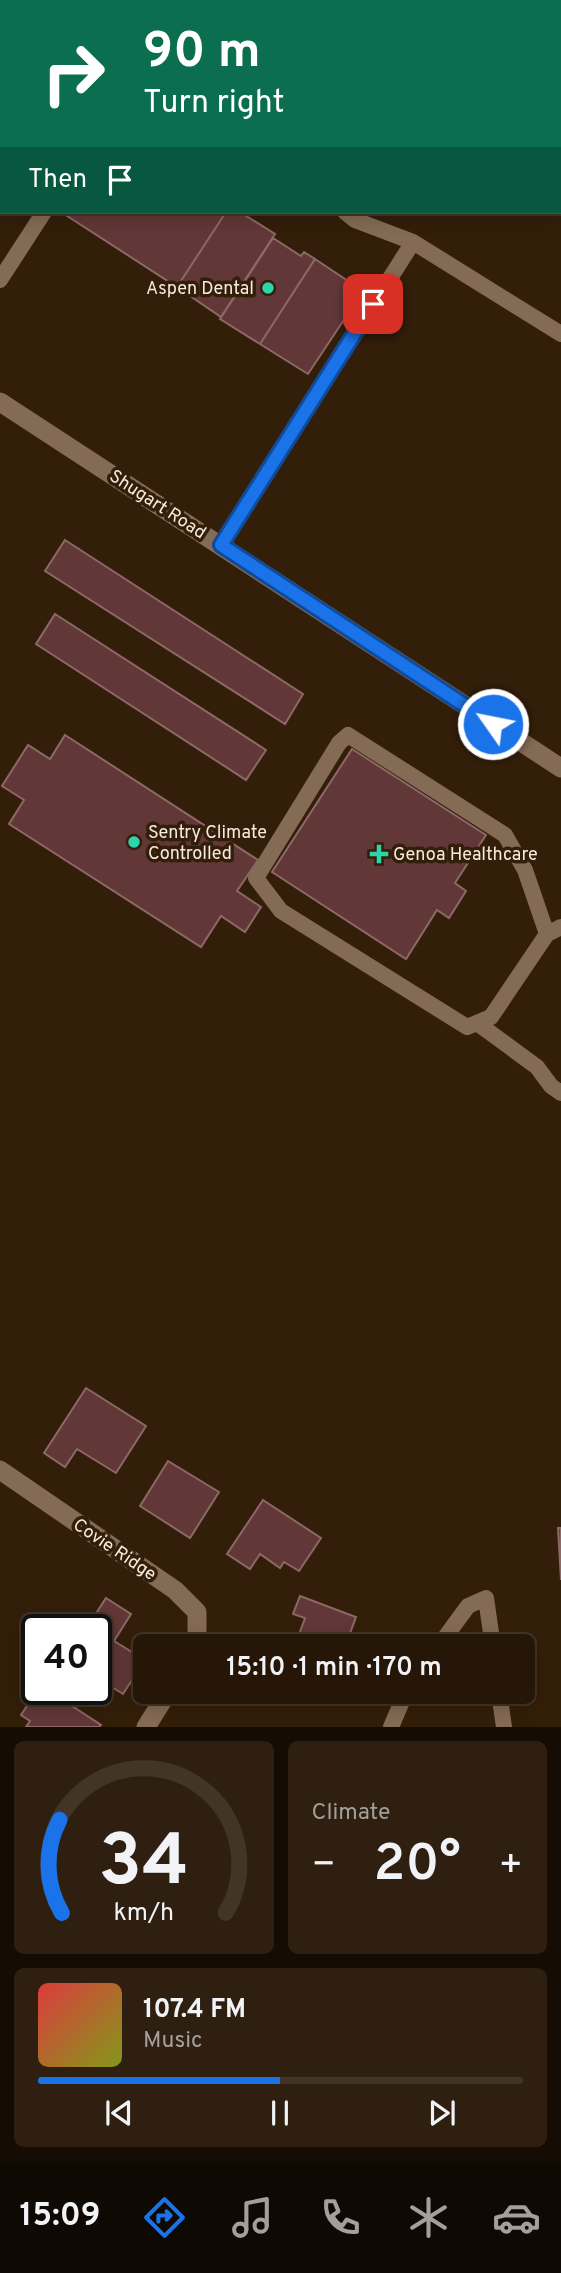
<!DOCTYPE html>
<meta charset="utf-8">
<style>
body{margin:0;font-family:Overpass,sans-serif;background:#2e1f11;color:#f1f3f6;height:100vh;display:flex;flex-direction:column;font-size:26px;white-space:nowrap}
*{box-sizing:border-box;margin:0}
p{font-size:23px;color:#a49f9b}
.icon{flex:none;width:38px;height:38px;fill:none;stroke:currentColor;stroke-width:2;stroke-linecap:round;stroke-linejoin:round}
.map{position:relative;height:1727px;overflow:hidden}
.side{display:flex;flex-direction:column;gap:14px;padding:14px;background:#150c04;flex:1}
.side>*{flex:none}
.banner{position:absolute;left:0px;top:0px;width:562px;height:214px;box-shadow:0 4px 18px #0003,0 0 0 2px #423528;background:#0b6e4f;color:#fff;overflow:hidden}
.speed{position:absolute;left:21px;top:1614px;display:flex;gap:14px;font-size:35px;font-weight:700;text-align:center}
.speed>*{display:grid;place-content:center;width:91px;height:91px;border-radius:50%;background:#261607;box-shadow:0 4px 18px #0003,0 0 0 2px #423528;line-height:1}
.speed .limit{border:4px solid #111;border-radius:10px;background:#fff;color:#111}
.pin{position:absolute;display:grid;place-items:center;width:60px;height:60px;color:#fff;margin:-30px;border-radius:14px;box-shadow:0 4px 10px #0006}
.me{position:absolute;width:77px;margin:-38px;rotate:303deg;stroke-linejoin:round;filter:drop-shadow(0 0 5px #0008)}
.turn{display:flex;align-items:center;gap:24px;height:147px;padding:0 28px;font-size:32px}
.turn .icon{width:91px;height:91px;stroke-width:2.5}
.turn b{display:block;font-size:49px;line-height:60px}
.then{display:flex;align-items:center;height:66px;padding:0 28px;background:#0003;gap:14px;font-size:26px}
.big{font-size:52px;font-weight:600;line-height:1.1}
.side .widget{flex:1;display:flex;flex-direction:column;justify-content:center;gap:10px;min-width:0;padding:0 24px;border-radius:10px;background:#2e1f11}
.side .dial{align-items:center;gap:0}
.dial svg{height:182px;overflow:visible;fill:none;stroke:#423528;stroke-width:7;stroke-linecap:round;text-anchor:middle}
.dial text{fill:#f1f3f6;stroke:none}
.song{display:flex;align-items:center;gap:21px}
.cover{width:84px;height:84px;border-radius:10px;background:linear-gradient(135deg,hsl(0 70% 55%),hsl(70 70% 35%))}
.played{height:7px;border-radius:4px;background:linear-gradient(90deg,#1a73e8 50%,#423528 50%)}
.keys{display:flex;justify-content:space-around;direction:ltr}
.heat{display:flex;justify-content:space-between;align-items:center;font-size:38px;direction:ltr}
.side .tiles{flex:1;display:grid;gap:14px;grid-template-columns:1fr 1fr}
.widget:last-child{grid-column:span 2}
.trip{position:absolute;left:133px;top:1634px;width:402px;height:70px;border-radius:10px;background:#261607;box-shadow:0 4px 18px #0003,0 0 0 2px #423528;font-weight:600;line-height:70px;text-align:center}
.tab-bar{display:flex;height:112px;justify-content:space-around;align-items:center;background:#0f0903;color:#a49f9b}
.tab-bar .icon{width:49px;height:49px}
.tab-bar .active{color:#1a73e8}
.tab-bar b{font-size:32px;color:#f1f3f6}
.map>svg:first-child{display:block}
</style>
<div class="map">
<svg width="561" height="1727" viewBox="0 0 561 1727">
<rect width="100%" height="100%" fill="#331e09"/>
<path fill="#623737" stroke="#8c6867" stroke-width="2" d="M61,212h165l-49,75z
M226,212h14l35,22 -54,83 -44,-30z
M273,238l28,18 3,-4 11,7 -55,85 -40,-25z
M315,259l48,32 -55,83 -48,-30z
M65,540l238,154 -18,30 -240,-153z
M55,614l211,136 -20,30 -210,-136z
M65,735l193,125 -21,31 24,16 -16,25 -24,-16 -20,31 -192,-123 15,-24 -22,-14 26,-41 22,14z
M352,749l134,86 -31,48 11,8 -17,27 -12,-8 -31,49 -134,-87z
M86,1388l60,38 -30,47 -39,-24 -12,18 -21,-14z
M168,1461l51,31 -29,46 -50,-32z
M263,1500l58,38 -22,33 -15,-9 -4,6 -20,-14 -10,15 -23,-15z
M558,1528h3v52z
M300,1596l56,21 -11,30h-70l5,-13 17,6 8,-22 -12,-4z
M106,1598l25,16 -17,27 31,19 -22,34 -27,-17v-48h-10z
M38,1689h8l55,36 -2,2h-73l4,-6 -9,-6z"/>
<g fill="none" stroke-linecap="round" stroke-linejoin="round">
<path stroke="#846b55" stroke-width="16" d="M48,0l3,2
M331,0l3,2
M560,146h1
M345,212l10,8 58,22
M0,280l44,-68
M221,545l192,-303 148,92
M547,934l-22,-64 -20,-35 -157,-100 -9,8 -83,135 25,33 186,116 24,-10 56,-83 14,-7
M477,1023l60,44 14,19 10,7
M438,1647l30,-41 18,-8 7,49
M499,1692l5,35
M391,1727l15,-35"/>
<path stroke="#846b55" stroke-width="19" d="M0,1470l175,120 22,22v22l-6,13
M146,1727l22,-35"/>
<path stroke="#846b55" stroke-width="19" d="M0,402l561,366"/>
</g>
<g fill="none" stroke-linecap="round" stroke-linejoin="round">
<g stroke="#114b97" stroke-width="18">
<path id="route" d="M373,304l-152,241 272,179"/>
</g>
<use href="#route" stroke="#1a73e8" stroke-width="12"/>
</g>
<g fill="#2ed4ab" stroke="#331e09" stroke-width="2.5">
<circle cx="268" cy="288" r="7"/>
<circle cx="134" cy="842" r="7"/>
<path d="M375.5 843.5h7v7h7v7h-7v7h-7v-7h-7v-7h7z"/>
</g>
<g text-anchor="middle" stroke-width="7" stroke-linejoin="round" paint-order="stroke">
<g font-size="18" fill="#f9eade" stroke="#331e09" text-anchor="start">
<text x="254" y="294" text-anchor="end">Aspen Dental</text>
<text x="148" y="838">Sentry Climate<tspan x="148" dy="21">Controlled</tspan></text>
<text x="393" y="860">Genoa Healthcare</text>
</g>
<g font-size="18" fill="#f9eade" stroke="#331e09">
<text transform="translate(158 504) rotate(33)" y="6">Shugart Road</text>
<text transform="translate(115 1549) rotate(34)" y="6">Covie Ridge</text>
</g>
</g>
</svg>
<div class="speed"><div class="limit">40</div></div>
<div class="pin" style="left:373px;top:304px;background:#d93025"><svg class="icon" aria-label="arrive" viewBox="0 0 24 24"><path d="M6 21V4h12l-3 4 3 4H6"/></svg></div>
<svg class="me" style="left:493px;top:724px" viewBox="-20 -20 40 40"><circle r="17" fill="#1a73e8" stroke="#fff" stroke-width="3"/><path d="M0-11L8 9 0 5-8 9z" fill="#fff"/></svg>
<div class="trip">15:10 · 1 min · 170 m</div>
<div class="banner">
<div class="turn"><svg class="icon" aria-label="right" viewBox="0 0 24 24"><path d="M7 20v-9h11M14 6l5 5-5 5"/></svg><div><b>90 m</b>Turn right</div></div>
<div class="then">Then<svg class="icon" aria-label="arrive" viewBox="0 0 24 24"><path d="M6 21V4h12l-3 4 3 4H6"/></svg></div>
</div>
</div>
<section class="side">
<div class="tiles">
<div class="widget dial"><svg viewBox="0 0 100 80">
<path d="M14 69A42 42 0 1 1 86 69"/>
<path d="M14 69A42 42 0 0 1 13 28" stroke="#1a73e8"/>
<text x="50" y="56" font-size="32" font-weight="700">34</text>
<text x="50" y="72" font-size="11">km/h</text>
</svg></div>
<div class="widget"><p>Climate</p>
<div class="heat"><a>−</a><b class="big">20°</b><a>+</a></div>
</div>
<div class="widget">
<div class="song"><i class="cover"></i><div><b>107.4 FM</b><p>Music</p></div></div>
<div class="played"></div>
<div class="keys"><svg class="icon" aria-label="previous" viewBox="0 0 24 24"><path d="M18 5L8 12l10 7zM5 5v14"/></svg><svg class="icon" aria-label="pause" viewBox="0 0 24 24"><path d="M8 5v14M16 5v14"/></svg><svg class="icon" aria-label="next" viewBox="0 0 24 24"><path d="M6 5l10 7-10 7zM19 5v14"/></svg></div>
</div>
</div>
</section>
<nav class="tab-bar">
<b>15:09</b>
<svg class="icon active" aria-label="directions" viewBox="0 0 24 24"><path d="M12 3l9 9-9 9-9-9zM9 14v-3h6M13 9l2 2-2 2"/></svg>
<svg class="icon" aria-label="music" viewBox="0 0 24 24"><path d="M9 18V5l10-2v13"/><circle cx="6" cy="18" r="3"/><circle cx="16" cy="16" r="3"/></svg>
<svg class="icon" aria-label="phone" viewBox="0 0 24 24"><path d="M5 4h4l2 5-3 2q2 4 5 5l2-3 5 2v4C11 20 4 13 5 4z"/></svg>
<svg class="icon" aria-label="climate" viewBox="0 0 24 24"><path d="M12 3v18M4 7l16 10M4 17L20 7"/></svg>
<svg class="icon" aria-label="car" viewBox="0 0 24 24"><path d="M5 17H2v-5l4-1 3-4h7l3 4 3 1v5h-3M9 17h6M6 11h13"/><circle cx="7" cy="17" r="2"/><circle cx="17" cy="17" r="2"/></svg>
</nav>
